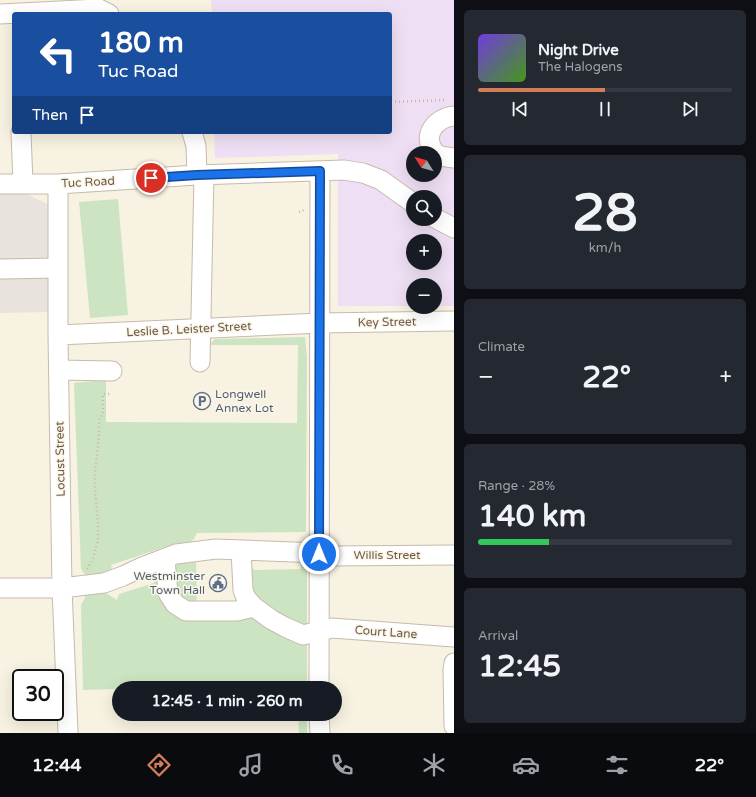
<!DOCTYPE html>
<meta charset="utf-8">
<style>
body{margin:0;font-family:"Varela Round",sans-serif;background:#242831;color:#f1f3f6;height:100vh;display:flex;flex-direction:column;font-size:15px;white-space:nowrap}
*{box-sizing:border-box;margin:0}
p{font-size:13px;color:#9ea1a6}
.icon{flex:none;width:22px;height:22px;fill:none;stroke:currentColor;stroke-width:2;stroke-linecap:round;stroke-linejoin:round}
.map{position:relative;flex:1;overflow:hidden}
.panel{display:flex;flex-direction:column;gap:10px;padding:10px;background:#0d0f14;width:302px}
.panel>*{flex:none}
.guide{position:absolute;left:12px;top:12px;width:380px;height:122px;border-radius:4px;box-shadow:0 4px 16px #0002;background:#1a4fa0;color:#fff;overflow:hidden}
.needle{width:26px;rotate:307deg}
.tools{position:absolute;left:406px;top:146px;display:grid;gap:8px}
.tools a{display:grid;place-items:center;width:36px;height:36px;border-radius:50%;background:#171b24;box-shadow:0 4px 16px #0002;font-size:20px}
.speed{position:absolute;left:12px;top:669px;display:flex;gap:8px;font-size:20px;font-weight:700;text-align:center}
.speed>*{display:grid;place-content:center;width:52px;height:52px;border-radius:50%;background:#171b24;box-shadow:0 4px 16px #0002;line-height:1}
.speed .limit{border:2px solid #111;border-radius:6px;background:#fff;color:#111}
.pin{position:absolute;display:grid;place-items:center;width:34px;height:34px;color:#fff;margin:-17px;border:2px solid #fff;border-radius:50%;box-shadow:0 1px 4px #0007}
.me{position:absolute;width:44px;margin:-22px;rotate:0deg;stroke-linejoin:round;filter:drop-shadow(0 0 3px #0008)}
.turn{display:flex;align-items:center;gap:14px;height:84px;padding:0 20px;font-size:18px}
.turn .icon{width:52px;height:52px;stroke-width:2.5}
.turn b{display:block;font-size:28px;line-height:34px}
.then{display:flex;align-items:center;height:38px;padding:0 20px;background:#0003;gap:8px;font-size:15px}
.big{font-size:30px;font-weight:800;line-height:1.1}
.panel .tile{flex:1;display:flex;flex-direction:column;justify-content:center;gap:6px;min-width:0;padding:0 14px;border-radius:6px;background:#242831}
.panel .dial{align-items:center;gap:0}
.dial b{font-size:52px;line-height:1}
.song{display:flex;align-items:center;gap:12px}
.cover{width:48px;height:48px;border-radius:6px;background:linear-gradient(135deg,hsl(260 70% 55%),hsl(100 70% 35%))}
.played{height:4px;border-radius:2px;background:linear-gradient(90deg,#d37e57 50%,#363941 50%)}
.keys{display:flex;justify-content:space-around;direction:ltr}
.heat{display:flex;justify-content:space-between;align-items:center;font-size:22px;direction:ltr}
.charge{height:6px;border-radius:3px;background:linear-gradient(90deg,#34c759 28%,#363941 0)}
.trip{position:absolute;left:112px;top:681px;width:230px;height:40px;border-radius:20px;background:#171b24;box-shadow:0 4px 16px #0002;font-weight:800;line-height:40px;text-align:center}
.dock{display:flex;height:64px;justify-content:space-around;align-items:center;background:#090b0e;color:#9ea1a6}
.dock .icon{width:28px;height:28px}
.dock .active{color:#d37e57}
.dock b{font-size:18px;color:#f1f3f6}
main{display:flex;flex:1;min-height:0}
.map>svg:first-child{display:block}
</style>
<main>
<div class="map">
<svg width="454" height="733" viewBox="0 0 454 733">
<rect width="100%" height="100%" fill="#f8f2e2"/>
<path fill="#e8e3dd" d="M20,191l28,13 3,108 -51,1v-121z"/>
<path fill="#efdff4" fill-rule="evenodd" d="M211,0h243v306h-19v-21h-22v21h-75v-152l-123,4 -1,-26h176v-118h-178zM413,153h22v22h-22zM413,197h22v22h-22zM413,241h22v22h-22z"/>
<path fill="#cde4c3" d="M118,199l10,116 -38,3 -11,-116z
M305,337l2,20 -1,175 -109,1 -3,6 -4,3 -16,2 -63,21 1,5 -6,23 11,7 2,-6 35,-11 -3,-10 30,-10 15,-1 1,42h42v-43l16,9 46,-1 -1,-9 3,-1 4,4v125h-10v-4l-131,4h-47v1l-36,1 -2,-85 4,-7 2,-21 -6,-8 -7,-186 32,-3v42l191,1 1,-78h-89l6,-6z
M298,714h9v19h-8z"/>
<g fill="none" stroke-linecap="round" stroke-linejoin="round">
<g stroke="#c7baab" stroke-width="21">
<path id="minor" d="M0,14l99,-5 10,5
M21,132l2,52
M192,132l4,14 1,29
M435,153c-14,-17 0,-35 19,-37
M435,153l5,3 14,2
M0,184h58l139,-9 147,-5 19,3 18,7 32,23
M58,184v151l4,253 6,145
M435,218l19,10
M0,269l58,-1
M58,335l262,-12 134,-2
M200,362l4,-187
M59,370l53,1
M241,550l2,40 3,8 8,9 18,13 13,7 18,8 29,-7 122,9
M165,559l3,34 7,11 11,7h51l17,-4
M0,588h62l42,-5 19,-7 19,-9 34,-13 40,-5 103,4 13,3 122,-1
M454,663l-1,7 1,56
M319,688l1,-517
M319,714l1,19"/>
</g>
<path stroke="#ceb7a2" stroke-width="2.5" stroke-dasharray="1 3" stroke-linecap="butt" d="M391,102l54,-2
M299,212l5,-2
M412,219l8,7
M87,569l6,-10 5,-19v-18l-3,-31v-19l4,-36v-16l4,-6v-20h8"/>
<use href="#minor" stroke="#fff" stroke-width="19"/>
</g>
<g fill="none" stroke-linecap="round" stroke-linejoin="round">
<g stroke="#114b97" stroke-width="10">
<path id="route" d="M151,178l46,-3 123,-4 -1,383"/>
</g>
<use href="#route" stroke="#1a73e8" stroke-width="7"/>
</g>
<defs>
<g id="parking-ring" transform="scale(0.9)"><circle r="9.5" fill="#fcf6e8" stroke="#5c6f8a" stroke-width="1.5"/><path d="M-3.5-5.5H1a3.5 3.5 0 0 1 0 7H-1V5.5H-3.5ZM-1-3.4V-.6H.8a1.4 1.4 0 0 0 0-2.8Z" fill="#5c6f8a"/></g>
<g id="civic-ring" transform="scale(0.9)"><circle r="9.5" fill="#fcf6e8" stroke="#5c6f8a" stroke-width="1.5"/><path d="M-.6-6.5H3V-4.5H.6V-3L4-1V1h2V6H-6V1h2V-1L-.6-3ZM-1.2 2.5V6h2.4V2.5Z" fill="#5c6f8a"/></g>
</defs>
<g fill-rule="evenodd">
<use href="#parking-ring" x="202" y="401"/>
<use href="#civic-ring" x="218" y="583"/>
</g>
<g text-anchor="middle" stroke-width="3" stroke-linejoin="round" paint-order="stroke">
<g font-size="12" fill="#6d5b4c" stroke="#fcf6e8">
<text transform="translate(88 182) rotate(-3)" y="4">Tuc Road</text>
<text transform="translate(387 322) rotate(-1)" y="4">Key Street</text>
<text transform="translate(189 329) rotate(-3)" y="4">Leslie B. Leister Street</text>
<text transform="translate(60 459) rotate(-91)" y="4">Locust Street</text>
<text x="387" y="559">Willis Street</text>
<text transform="translate(386 632) rotate(4)" y="4">Court Lane</text>
</g>
<g font-size="12" fill="#4e5e75" stroke="#fcf6e8" text-anchor="start">
<text x="215" y="398">Longwell<tspan x="215" dy="14">Annex Lot</tspan></text>
<text x="205" y="580" text-anchor="end">Westminster<tspan x="205" dy="14">Town Hall</tspan></text>
</g>
</g>
</svg>
<div class="tools">
<a><svg class="needle" viewBox="-14 -14 28 28"><path d="M0-13l5 13h-10z" fill="#e53935"/><path d="M0 13l5-13h-10z" fill="#9ea1a6"/></svg></a>
<a><svg class="icon" aria-label="search" viewBox="0 0 24 24"><circle cx="10" cy="10" r="6"/><path d="M15 15l6 6"/></svg></a>
<a>+</a>
<a>−</a>
</div>
<div class="speed"><div class="limit">30</div></div>
<div class="pin" style="left:151px;top:178px;background:#d93025"><svg class="icon" aria-label="arrive" viewBox="0 0 24 24"><path d="M6 21V4h12l-3 4 3 4H6"/></svg></div>
<svg class="me" style="left:319px;top:554px" viewBox="-20 -20 40 40"><circle r="17" fill="#1a73e8" stroke="#fff" stroke-width="3"/><path d="M0-11L8 9 0 5-8 9z" fill="#fff"/></svg>
<div class="trip">12:45 · 1 min · 260 m</div>
<div class="guide">
<div class="turn"><svg class="icon" aria-label="left" viewBox="0 0 24 24"><path d="M17 20v-9H6M10 6l-5 5 5 5"/></svg><div><b>180 m</b>Tuc Road</div></div>
<div class="then">Then<svg class="icon" aria-label="arrive" viewBox="0 0 24 24"><path d="M6 21V4h12l-3 4 3 4H6"/></svg></div>
</div>
</div>
<section class="panel">
<div class="tile">
<div class="song"><i class="cover"></i><div><b>Night Drive</b><p>The Halogens</p></div></div>
<div class="played"></div>
<div class="keys"><svg class="icon" aria-label="previous" viewBox="0 0 24 24"><path d="M18 5L8 12l10 7zM5 5v14"/></svg><svg class="icon" aria-label="pause" viewBox="0 0 24 24"><path d="M8 5v14M16 5v14"/></svg><svg class="icon" aria-label="next" viewBox="0 0 24 24"><path d="M6 5l10 7-10 7zM19 5v14"/></svg></div>
</div>
<div class="tile dial"><b>28</b><p>km/h</p></div>
<div class="tile"><p>Climate</p>
<div class="heat"><a>−</a><b class="big">22°</b><a>+</a></div>
</div>
<div class="tile"><p>Range · 28%</p><b class="big">140 km</b><div class="charge"></div></div>
<div class="tile"><p>Arrival</p><b class="big">12:45</b></div>
</section>
</main>
<nav class="dock">
<b>12:44</b>
<svg class="icon active" aria-label="directions" viewBox="0 0 24 24"><path d="M12 3l9 9-9 9-9-9zM9 14v-3h6M13 9l2 2-2 2"/></svg>
<svg class="icon" aria-label="music" viewBox="0 0 24 24"><path d="M9 18V5l10-2v13"/><circle cx="6" cy="18" r="3"/><circle cx="16" cy="16" r="3"/></svg>
<svg class="icon" aria-label="phone" viewBox="0 0 24 24"><path d="M5 4h4l2 5-3 2q2 4 5 5l2-3 5 2v4C11 20 4 13 5 4z"/></svg>
<svg class="icon" aria-label="climate" viewBox="0 0 24 24"><path d="M12 3v18M4 7l16 10M4 17L20 7"/></svg>
<svg class="icon" aria-label="car" viewBox="0 0 24 24"><path d="M5 17H2v-5l4-1 3-4h7l3 4 3 1v5h-3M9 17h6M6 11h13"/><circle cx="7" cy="17" r="2"/><circle cx="17" cy="17" r="2"/></svg>
<svg class="icon" aria-label="filters" viewBox="0 0 24 24"><path d="M4 7h16M4 17h16"/><circle cx="9" cy="7" r="2"/><circle cx="15" cy="17" r="2"/></svg>
<b>22°</b>
</nav>
